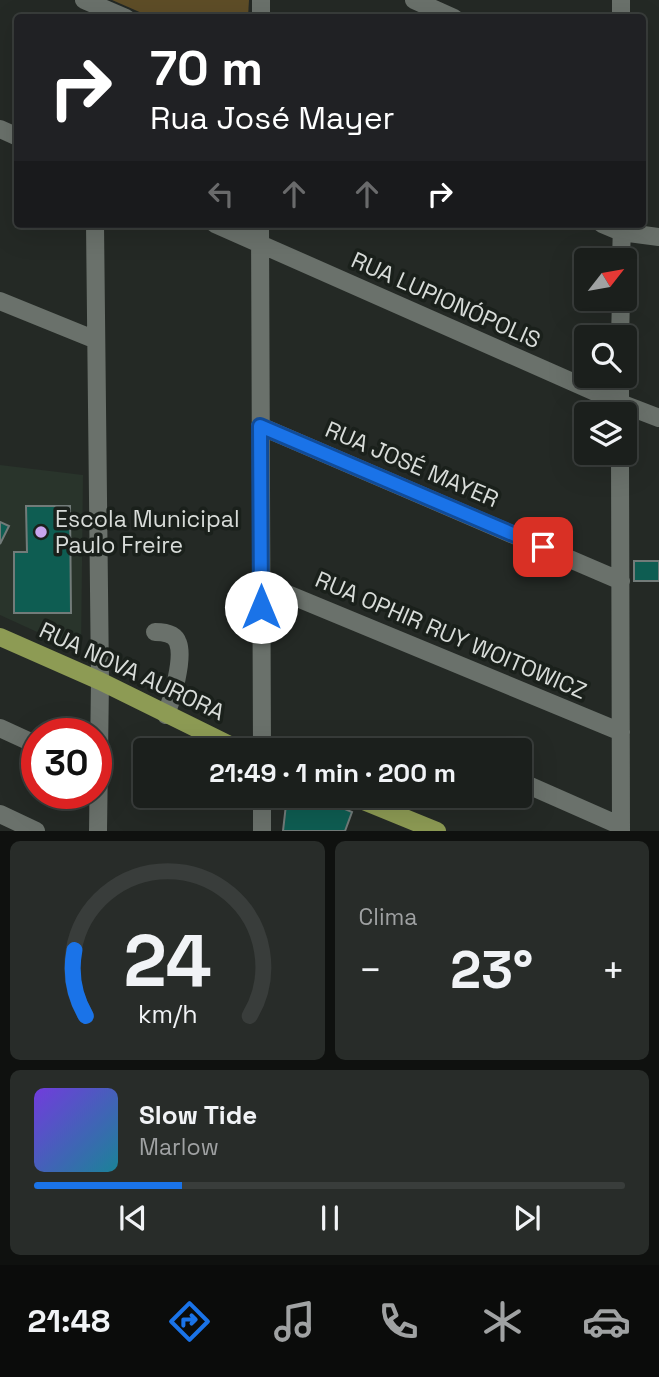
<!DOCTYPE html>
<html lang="pt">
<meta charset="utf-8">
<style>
body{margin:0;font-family:"Space Grotesk",sans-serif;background:#282c29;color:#f1f3f6;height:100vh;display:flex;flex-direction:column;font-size:26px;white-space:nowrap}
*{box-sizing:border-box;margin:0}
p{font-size:23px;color:#a0a2a3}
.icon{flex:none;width:38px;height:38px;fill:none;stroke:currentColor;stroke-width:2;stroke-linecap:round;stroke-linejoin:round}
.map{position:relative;height:831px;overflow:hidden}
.sheet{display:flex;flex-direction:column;gap:10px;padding:10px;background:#0f110f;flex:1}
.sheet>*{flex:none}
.hud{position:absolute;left:14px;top:14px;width:632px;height:214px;border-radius:7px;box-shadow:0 7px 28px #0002,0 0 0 2px #393d3b;background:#202124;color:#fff;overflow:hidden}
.needle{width:46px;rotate:59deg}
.controls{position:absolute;left:574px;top:248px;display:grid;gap:14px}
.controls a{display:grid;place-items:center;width:63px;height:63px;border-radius:7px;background:#1b1f1c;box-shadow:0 7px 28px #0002,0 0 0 2px #393d3b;font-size:35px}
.speed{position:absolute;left:21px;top:718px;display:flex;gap:14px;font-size:35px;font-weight:700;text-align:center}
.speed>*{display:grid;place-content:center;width:91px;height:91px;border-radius:50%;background:#1b1f1c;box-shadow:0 7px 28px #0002,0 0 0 2px #393d3b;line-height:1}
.speed .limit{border:10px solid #d22;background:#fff;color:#111}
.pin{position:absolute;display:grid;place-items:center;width:60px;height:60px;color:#fff;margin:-30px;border-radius:14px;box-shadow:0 4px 10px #0006}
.me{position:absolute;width:77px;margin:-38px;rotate:0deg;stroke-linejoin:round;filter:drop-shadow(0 0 5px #0008)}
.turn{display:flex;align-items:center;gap:24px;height:147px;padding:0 21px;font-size:32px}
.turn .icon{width:91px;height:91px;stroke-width:2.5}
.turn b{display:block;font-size:49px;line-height:60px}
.lanes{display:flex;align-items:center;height:66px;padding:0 21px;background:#0003;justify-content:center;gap:35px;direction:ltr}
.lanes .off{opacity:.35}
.big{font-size:52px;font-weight:800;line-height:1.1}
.sheet .widget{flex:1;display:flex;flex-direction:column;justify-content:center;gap:10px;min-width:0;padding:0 24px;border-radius:10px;background:#282c29}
.sheet .dial{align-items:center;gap:0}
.dial svg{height:182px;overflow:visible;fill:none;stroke:#393d3b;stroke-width:7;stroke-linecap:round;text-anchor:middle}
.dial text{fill:#f1f3f6;stroke:none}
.song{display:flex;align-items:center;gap:21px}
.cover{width:84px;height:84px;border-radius:10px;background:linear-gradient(135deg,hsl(260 70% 55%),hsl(190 70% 35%))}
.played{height:7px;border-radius:4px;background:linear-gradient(90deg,#1a73e8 25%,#393d3b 25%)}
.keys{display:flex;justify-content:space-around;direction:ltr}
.heat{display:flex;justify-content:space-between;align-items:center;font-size:38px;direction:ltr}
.sheet .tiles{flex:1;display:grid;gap:10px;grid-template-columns:1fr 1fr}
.widget:last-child{grid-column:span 2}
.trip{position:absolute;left:133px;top:738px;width:399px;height:70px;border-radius:7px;background:#1b1f1c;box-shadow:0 7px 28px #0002,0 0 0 2px #393d3b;font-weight:800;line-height:70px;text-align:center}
.menu{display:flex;height:112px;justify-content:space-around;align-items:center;background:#0b0c0b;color:#a0a2a3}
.menu .icon{width:49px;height:49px}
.menu .on{color:#1a73e8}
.menu b{font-size:32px;color:#f1f3f6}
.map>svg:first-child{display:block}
</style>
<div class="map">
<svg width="659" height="831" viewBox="0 0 659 831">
<rect width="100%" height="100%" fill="#242925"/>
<path fill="#29342b" d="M0,465l83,10 -2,177 -81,-37z"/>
<path fill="#5e4d27" d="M112,0h137l-1,17h-97z"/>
<path fill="#0e5d52" stroke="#727b79" stroke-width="2" d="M26,506h44l1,107h-57v-61h13z
M0,522l9,4 -9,18z
M634,561h25v20h-25z
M287,796h27l38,16 -7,19h-62z"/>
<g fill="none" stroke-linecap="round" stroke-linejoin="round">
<path stroke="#6a716b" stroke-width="18" d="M84,0l42,18
M261,0v18
M414,0l40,18
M621,0v18
M0,129l18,8
M95,224l5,457 -2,150
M215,224l405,179 39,15
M260,224l2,527
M602,224l19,8 38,5
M621,261l1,-37
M0,301l96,39
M620,338l1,-39
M620,411v-35
M260,426l361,155
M620,453l1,378
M261,583l360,149
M155,632c8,0 20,1 23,11 6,16 -6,56 -12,72
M0,728l37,17
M528,785l93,41
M262,796v35
M0,814l36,17"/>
<path stroke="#8d9b54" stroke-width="18" d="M0,637l100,44 142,70
M351,796l86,35"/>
</g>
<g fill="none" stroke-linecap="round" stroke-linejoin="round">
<g stroke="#114b97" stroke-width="18">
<path id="route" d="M261,607l-1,-181 283,121"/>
</g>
<use href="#route" stroke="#1a73e8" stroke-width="12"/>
</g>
<circle fill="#c9a5ee" stroke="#1a201b" stroke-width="2.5" cx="41" cy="532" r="7"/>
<g text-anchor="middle" stroke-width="7" stroke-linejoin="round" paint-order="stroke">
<g font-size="23" fill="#d8dcd9" stroke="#1a201b">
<text transform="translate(446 300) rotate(24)" y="8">RUA LUPIONÓPOLIS</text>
<text transform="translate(412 464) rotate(23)" y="8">RUA JOSÉ MAYER</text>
<text transform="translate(451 635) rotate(23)" y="8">RUA OPHIR RUY WOITOWICZ</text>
<text transform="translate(132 671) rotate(25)" y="8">RUA NOVA AURORA</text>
</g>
<g font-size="23" fill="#d8dcd9" stroke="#1a201b" text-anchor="start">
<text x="55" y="527">Escola Municipal<tspan x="55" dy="26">Paulo Freire</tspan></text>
</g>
</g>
</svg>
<div class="controls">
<a><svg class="needle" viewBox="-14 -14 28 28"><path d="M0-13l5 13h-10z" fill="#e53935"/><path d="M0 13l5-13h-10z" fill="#a0a2a3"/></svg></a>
<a><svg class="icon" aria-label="search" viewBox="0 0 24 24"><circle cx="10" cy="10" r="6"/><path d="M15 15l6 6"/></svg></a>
<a><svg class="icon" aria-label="layers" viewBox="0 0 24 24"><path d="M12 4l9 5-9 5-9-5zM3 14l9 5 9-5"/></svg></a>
</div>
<div class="speed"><div class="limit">30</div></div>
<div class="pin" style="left:543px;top:547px;background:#d93025"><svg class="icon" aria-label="arrive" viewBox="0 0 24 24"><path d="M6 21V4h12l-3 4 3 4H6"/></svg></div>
<svg class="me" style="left:261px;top:607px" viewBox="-20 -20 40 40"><circle r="19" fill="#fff"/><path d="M0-13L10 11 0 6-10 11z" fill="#1a73e8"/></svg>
<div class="trip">21:49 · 1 min · 200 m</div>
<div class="hud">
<div class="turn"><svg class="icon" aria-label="right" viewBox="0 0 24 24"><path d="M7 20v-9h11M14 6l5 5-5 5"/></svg><div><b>70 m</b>Rua José Mayer</div></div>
<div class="lanes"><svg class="icon off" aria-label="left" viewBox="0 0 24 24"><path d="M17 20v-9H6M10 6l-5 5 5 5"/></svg><svg class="icon off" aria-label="ahead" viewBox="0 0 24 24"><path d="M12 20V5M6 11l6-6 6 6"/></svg><svg class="icon off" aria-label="ahead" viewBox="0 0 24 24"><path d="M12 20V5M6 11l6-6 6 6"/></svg><svg class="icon" aria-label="right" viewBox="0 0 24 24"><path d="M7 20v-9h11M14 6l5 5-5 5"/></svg></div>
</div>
</div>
<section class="sheet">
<div class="tiles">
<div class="widget dial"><svg viewBox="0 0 100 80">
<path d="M14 69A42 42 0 1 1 86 69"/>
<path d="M14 69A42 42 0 0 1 9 40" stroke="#1a73e8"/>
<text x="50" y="56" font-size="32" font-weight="700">24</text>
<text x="50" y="72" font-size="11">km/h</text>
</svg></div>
<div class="widget"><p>Clima</p>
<div class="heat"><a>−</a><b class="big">23°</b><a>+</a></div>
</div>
<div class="widget">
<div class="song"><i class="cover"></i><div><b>Slow Tide</b><p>Marlow</p></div></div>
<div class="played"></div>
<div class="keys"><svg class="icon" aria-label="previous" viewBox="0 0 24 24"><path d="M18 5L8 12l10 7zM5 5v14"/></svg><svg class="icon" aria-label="pause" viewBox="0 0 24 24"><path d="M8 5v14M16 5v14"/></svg><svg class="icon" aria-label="next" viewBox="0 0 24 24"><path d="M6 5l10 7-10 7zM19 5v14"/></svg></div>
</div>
</div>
</section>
<nav class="menu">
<b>21:48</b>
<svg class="icon on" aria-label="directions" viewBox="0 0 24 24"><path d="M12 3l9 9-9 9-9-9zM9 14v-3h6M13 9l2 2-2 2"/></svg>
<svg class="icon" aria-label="music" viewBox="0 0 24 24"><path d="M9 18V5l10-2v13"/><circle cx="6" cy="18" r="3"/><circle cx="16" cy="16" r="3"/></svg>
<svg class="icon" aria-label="phone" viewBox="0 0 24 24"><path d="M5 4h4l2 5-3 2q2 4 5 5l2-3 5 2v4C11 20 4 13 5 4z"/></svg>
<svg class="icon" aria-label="climate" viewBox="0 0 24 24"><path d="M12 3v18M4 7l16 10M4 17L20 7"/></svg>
<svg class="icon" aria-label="car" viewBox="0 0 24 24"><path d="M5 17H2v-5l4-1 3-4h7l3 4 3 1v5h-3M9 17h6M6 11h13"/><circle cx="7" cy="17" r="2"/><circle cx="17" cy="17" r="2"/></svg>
</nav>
